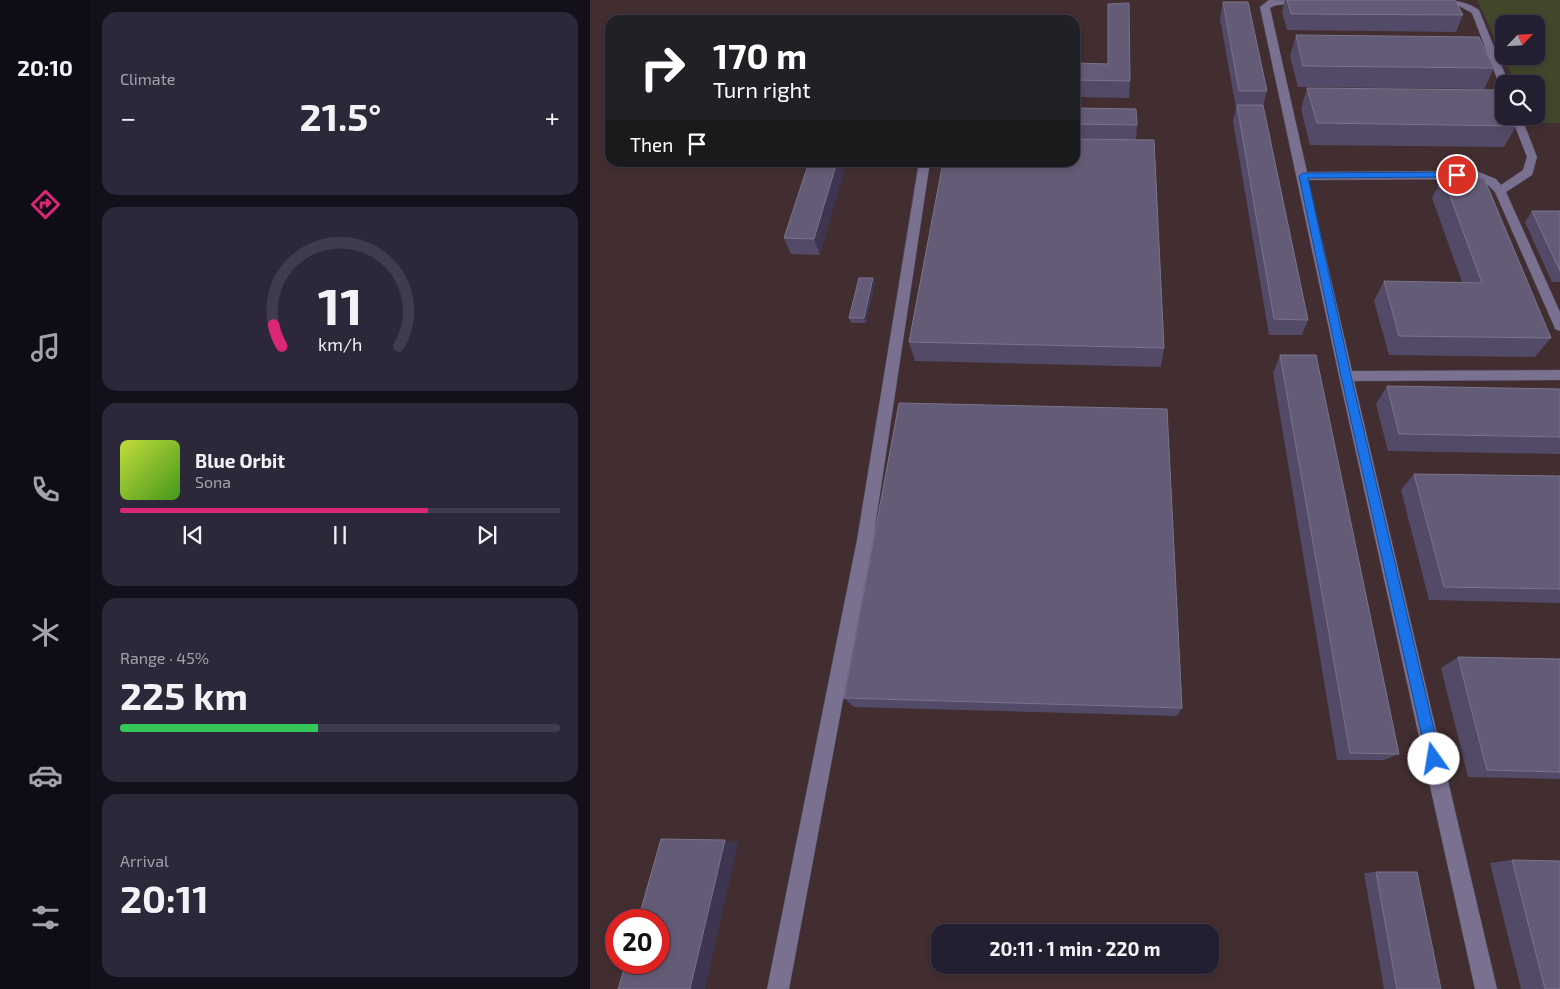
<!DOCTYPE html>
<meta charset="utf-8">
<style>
body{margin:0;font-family:"Exo 2",sans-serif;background:#2c2739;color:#f1f3f6;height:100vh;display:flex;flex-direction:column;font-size:19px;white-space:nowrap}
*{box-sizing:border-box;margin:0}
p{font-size:16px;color:#a3a2ab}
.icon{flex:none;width:28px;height:28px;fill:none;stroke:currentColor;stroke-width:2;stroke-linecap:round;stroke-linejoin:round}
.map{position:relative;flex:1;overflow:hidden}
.drawer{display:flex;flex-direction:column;gap:12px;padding:12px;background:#14101b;width:500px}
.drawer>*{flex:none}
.banner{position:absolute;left:15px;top:15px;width:475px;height:152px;border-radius:15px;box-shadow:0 2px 8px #0003,0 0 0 1px #413c4d;background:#202124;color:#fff;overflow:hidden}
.needle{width:32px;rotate:65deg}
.tools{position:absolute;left:905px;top:15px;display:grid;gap:10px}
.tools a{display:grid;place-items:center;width:50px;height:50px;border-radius:10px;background:#241e31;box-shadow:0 2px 8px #0003,0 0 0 1px #413c4d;font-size:25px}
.speed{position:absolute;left:15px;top:909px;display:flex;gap:10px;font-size:25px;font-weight:700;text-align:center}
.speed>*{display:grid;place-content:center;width:65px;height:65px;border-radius:50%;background:#241e31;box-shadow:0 2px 8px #0003,0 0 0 1px #413c4d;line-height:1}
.speed .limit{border:8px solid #d22;background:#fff;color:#111}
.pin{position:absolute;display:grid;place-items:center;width:42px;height:42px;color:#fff;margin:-21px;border:2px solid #fff;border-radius:50%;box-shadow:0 1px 5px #0007}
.me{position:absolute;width:55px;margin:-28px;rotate:347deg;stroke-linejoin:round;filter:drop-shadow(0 0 4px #0008)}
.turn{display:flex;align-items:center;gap:18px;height:105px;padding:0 25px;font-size:22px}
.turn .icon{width:65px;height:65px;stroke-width:2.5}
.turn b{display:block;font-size:35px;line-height:42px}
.then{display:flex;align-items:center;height:48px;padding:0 25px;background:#0003;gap:10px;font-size:19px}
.big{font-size:38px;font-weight:700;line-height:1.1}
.drawer .card{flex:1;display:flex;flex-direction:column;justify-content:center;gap:8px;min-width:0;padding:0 18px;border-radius:15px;background:#2c2739}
.drawer .dial{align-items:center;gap:0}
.dial svg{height:130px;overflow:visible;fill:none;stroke:#413c4d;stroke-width:7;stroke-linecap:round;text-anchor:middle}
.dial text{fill:#f1f3f6;stroke:none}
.song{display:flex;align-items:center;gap:15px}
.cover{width:60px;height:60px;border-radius:8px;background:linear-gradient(135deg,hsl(70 70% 55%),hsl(100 70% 35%))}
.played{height:5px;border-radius:2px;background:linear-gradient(90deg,#db2777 70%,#413c4d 70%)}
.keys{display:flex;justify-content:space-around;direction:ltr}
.heat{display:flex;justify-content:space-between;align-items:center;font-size:28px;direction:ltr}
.charge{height:8px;border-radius:4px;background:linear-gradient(90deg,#34c759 45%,#413c4d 0)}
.trip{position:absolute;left:341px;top:924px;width:288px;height:50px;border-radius:15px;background:#241e31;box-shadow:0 2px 8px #0003,0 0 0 1px #413c4d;font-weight:700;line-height:50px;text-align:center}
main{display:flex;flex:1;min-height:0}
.tab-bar{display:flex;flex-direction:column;width:90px;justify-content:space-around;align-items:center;background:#0e0c14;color:#a3a2ab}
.tab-bar .icon{width:35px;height:35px}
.tab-bar .current{color:#db2777}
.tab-bar b{font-size:22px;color:#f1f3f6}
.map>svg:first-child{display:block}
</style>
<main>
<nav class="tab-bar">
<b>20:10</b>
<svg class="icon current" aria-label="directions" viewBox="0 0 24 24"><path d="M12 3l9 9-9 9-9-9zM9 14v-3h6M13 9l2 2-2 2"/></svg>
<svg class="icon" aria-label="music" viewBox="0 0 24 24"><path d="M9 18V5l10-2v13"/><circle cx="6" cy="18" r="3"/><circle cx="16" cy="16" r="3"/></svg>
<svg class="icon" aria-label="phone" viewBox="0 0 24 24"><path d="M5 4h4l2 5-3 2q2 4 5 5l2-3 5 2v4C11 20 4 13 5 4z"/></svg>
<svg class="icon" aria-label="climate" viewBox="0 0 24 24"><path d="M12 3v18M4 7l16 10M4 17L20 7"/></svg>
<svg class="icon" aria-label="car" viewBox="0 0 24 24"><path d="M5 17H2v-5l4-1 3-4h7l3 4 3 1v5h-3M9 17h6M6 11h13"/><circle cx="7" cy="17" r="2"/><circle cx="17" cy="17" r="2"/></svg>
<svg class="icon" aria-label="filters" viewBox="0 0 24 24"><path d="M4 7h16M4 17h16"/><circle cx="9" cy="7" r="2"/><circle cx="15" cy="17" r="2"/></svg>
</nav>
<section class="drawer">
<div class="card"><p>Climate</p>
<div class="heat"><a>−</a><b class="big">21.5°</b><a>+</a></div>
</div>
<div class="card dial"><svg viewBox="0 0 100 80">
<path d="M14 69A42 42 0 1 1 86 69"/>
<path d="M14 69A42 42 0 0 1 9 56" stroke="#db2777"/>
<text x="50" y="56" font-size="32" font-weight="700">11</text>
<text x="50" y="72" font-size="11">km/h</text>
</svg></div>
<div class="card">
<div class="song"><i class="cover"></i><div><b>Blue Orbit</b><p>Sona</p></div></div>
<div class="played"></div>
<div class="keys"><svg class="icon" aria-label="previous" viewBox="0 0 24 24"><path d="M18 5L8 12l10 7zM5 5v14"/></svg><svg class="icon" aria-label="pause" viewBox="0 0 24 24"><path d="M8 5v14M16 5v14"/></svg><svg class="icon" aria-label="next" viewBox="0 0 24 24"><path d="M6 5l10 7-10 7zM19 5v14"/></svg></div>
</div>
<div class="card"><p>Range · 45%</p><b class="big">225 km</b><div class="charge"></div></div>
<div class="card"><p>Arrival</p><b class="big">20:11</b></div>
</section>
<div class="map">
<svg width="970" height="989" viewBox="0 0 970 989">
<rect width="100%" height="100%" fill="#302841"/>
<path fill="#422e31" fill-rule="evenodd" d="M0,0h887l39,84h-12v32h27l4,7h25v866h-970zM20,20h465v142h-465zM26,920h43v42h-43zM350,932h270v33h-270z"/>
<path fill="#40472b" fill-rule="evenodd" d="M887,0h83v123h-25l-4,-7h5v-32h-20zM914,24h32v32h-32z"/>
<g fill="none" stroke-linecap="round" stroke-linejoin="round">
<g stroke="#4c455a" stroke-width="1">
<path id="minor" d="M679,0l40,1c-10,8 -28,-1 -39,7l37,164 169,-1 20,8 5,6 22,-15 4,-13 -16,-41h10l16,41 -5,18 -26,17 54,120v19l-5,-2 -1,-3 -59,-134 -7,-7 -14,-6 -166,1 44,191 208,-1v10l-206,1 143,608h-22l-136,-613 -79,-369z
M843,0c17,0 32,0 46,10l30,74h-5v3l-5,-3 -27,-71 -13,-7 -26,-2z
M329,162h11l-57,378 -84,449h-22l90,-449z"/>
</g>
<use href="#minor" fill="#79718f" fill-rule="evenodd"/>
</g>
<path fill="#534a67" d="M695,0h170l8,15 -7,17 -169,-2 -5,-18z
M633,2l44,89 -4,15 45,214 -6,15h-33l-36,-214 3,-13 -16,-89z
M518,4l22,77 -1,17 -54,-1v-34l33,1z
M706,35l198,33 -10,21 -186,-2 -8,-31z
M717,88l209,38 -12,21 -194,-2 -9,-36z
M485,108l62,17 -1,15 28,208 -3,19 -246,-6 -6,-19 166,-180z
M219,162l11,93 -29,-1 -7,-16z
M853,177l108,161 -16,19 -146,-2 -15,-54 10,-20 78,1 -30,-84z
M942,211h28v71h-8l-27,-60z
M283,278l2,6 -9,39h-15l-2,-5z
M690,355l119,399 -15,6h-47l-64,-387z
M797,386l173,3v65l-172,-3 -12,-47z
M824,474l146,2v127l-131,-3 -28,-110z
M868,657l102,2v120l-92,-2 -27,-109z
M254,698l338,10 -5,8 -323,-9z
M922,860l48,129h-39l-31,-126z
M786,872l65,117h-57l-20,-116z"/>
<path fill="#3e3551" d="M247,162h10l-27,93 -6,-16z
M283,278l2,6 -9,39 -2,-5z
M135,840l13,3 -33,146h-15z"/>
<path fill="#645c77" stroke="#7a738c" d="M697,0h168l8,15 -172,-1z
M633,2h25l19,89h-28z
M539,3l1,78 -55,-1v-17l33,1v-60z
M706,35l183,2 15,31 -191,-2z
M717,88l191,2 6,11v15h7l5,10 -199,-3z
M647,105h26l45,215 -34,-1z
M485,108l61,1 1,16 -62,-1z
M485,139l79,1 10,208 -255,-6 34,-180h132z
M219,162h28l-23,77 -30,-1z
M853,177l41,1 67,160 -152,-2 -15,-55 98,2z
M942,211h28v60z
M269,278h14l-9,40h-15z
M690,355h36l83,399 -49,-1z
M797,386l173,3v48l-161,-3z
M309,403l268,6 15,299 -338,-10z
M824,474l146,2v113l-116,-2z
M868,657l102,2v113l-73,-2z
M71,839l64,1 -35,149h-72l8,-27h33v-42h-21z
M922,860l48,1v128h-15z
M786,872h41l24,117h-44z"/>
<path fill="#1a73e8" stroke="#114b97" d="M867,172l4,3 -1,2 -152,1 43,198 90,383 -2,5 -5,2 -5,-2 -2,-5 -86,-383 -42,-200 4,-3z"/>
</svg>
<div class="tools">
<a><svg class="needle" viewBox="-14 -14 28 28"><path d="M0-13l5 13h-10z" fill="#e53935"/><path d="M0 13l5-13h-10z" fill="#a3a2ab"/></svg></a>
<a><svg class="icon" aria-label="search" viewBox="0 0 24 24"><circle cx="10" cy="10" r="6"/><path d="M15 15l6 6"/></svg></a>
</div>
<div class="speed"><div class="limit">20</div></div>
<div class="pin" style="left:867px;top:175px;background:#d93025"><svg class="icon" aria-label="arrive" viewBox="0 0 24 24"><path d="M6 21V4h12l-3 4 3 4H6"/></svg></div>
<svg class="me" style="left:844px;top:759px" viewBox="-20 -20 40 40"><circle r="19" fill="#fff"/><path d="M0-13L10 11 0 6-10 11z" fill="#1a73e8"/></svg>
<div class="trip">20:11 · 1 min · 220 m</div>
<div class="banner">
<div class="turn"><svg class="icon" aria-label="right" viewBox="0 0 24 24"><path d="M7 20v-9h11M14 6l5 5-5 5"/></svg><div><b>170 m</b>Turn right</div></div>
<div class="then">Then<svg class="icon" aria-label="arrive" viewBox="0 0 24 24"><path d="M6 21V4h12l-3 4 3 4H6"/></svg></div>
</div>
</div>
</main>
